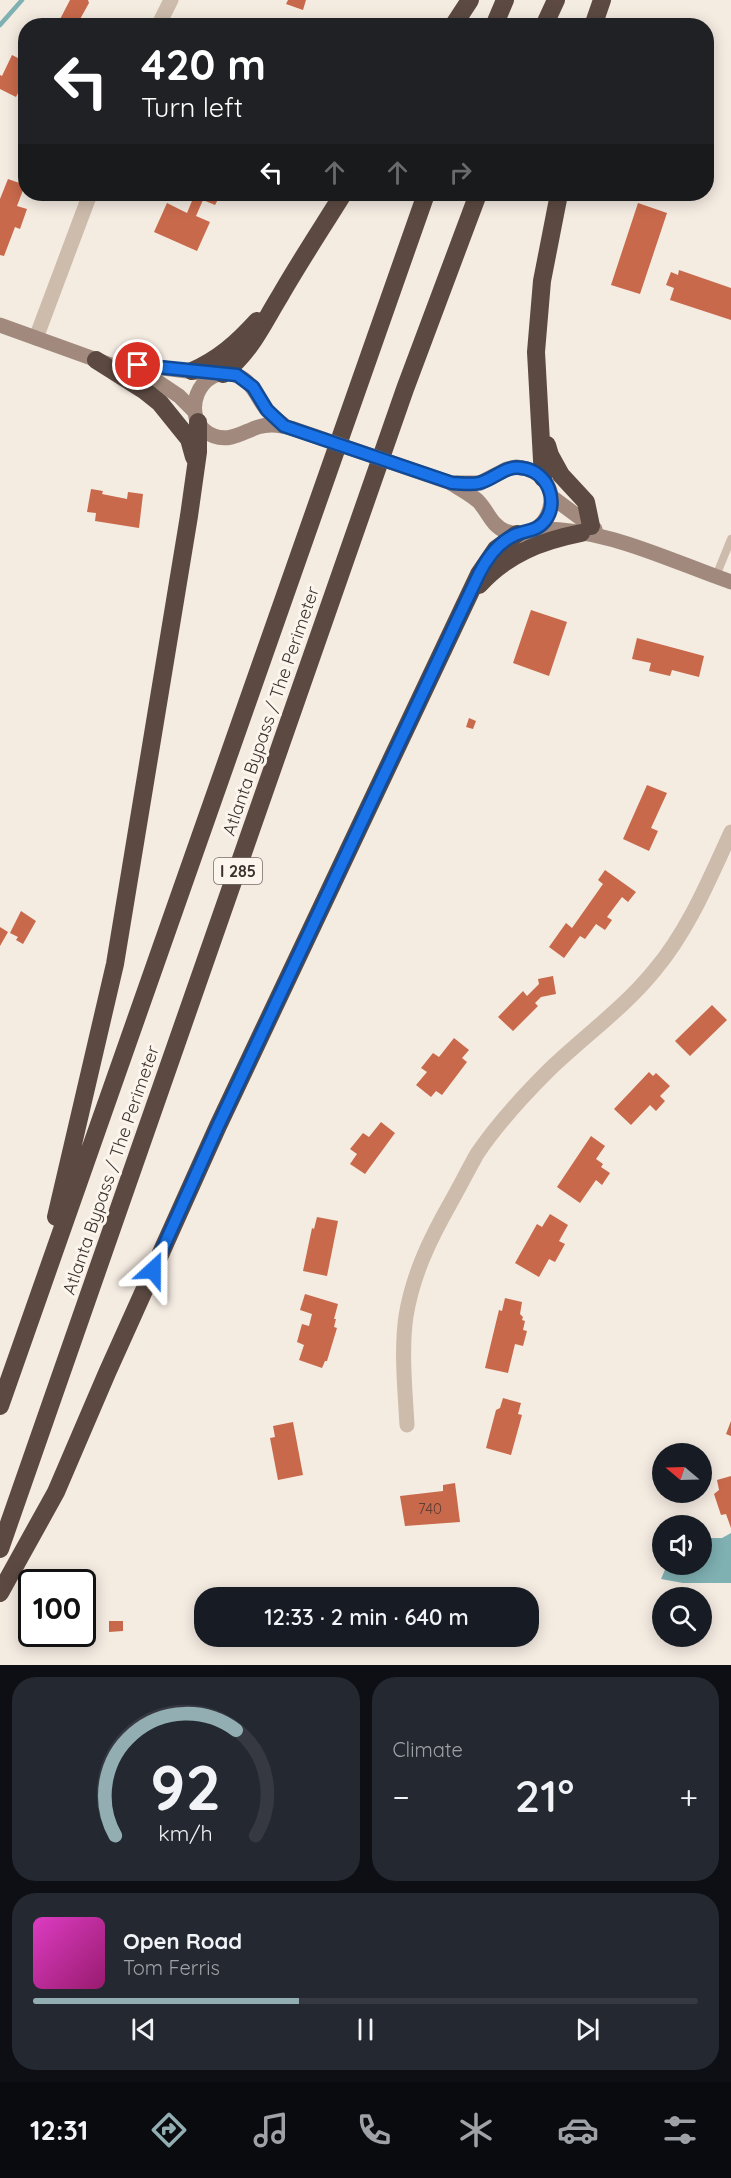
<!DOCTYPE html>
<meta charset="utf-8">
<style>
body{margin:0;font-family:Quicksand,sans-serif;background:#242831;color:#f1f3f6;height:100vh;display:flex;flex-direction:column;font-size:22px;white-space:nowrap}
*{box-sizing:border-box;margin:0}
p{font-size:20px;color:#9ea1a6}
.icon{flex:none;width:33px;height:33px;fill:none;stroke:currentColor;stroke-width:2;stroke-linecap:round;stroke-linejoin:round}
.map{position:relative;height:1665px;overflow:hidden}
.drawer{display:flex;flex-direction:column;gap:12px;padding:12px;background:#0d0f14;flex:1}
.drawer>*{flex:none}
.hud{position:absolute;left:18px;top:18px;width:696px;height:183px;border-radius:24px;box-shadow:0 3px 15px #0003;background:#202124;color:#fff;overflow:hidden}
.needle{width:39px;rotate:289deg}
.buttons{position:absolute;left:652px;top:1443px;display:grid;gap:12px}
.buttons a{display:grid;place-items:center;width:60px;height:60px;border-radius:50%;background:#171b24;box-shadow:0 3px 15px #0003;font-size:30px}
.speed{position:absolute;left:18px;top:1569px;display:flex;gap:12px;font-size:30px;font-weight:700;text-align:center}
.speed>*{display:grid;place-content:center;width:78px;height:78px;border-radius:50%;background:#171b24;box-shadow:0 3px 15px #0003;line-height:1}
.speed .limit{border:3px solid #111;border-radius:9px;background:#fff;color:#111}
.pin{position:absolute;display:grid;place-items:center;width:51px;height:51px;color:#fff;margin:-26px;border:3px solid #fff;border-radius:50%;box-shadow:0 2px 6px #0007}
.me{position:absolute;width:66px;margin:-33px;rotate:24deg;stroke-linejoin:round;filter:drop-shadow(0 0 4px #0008)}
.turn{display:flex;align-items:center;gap:21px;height:126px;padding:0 24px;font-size:27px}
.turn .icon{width:78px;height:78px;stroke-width:2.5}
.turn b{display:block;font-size:42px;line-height:51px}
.lanes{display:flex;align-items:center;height:57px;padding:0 24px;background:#0003;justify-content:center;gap:30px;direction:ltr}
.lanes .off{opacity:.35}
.big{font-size:45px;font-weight:600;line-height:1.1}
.drawer .card{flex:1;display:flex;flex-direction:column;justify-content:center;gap:9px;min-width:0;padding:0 21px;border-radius:24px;background:#242831}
.drawer .dial{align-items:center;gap:0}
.dial svg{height:156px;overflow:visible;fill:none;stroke:#363941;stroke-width:7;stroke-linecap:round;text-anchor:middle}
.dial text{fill:#f1f3f6;stroke:none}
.song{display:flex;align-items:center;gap:18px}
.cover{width:72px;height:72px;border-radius:9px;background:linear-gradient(135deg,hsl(310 70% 55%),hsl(320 70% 35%))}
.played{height:6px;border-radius:3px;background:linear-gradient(90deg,#92aeb2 40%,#363941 40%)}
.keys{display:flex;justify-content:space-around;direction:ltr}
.heat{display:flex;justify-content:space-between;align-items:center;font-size:33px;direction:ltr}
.drawer .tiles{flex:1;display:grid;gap:12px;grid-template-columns:1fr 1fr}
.card:last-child{grid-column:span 2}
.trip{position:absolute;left:194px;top:1587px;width:345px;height:60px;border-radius:24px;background:#171b24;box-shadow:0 3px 15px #0003;font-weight:600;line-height:60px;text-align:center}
.tab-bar{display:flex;height:96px;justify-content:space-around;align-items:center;background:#090b0e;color:#9ea1a6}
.tab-bar .icon{width:42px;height:42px}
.tab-bar .active{color:#92aeb2}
.tab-bar b{font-size:27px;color:#f1f3f6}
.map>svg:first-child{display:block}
</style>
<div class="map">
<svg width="731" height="1665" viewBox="0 0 731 1665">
<rect width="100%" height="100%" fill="#f4ebe1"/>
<path fill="#7fb0b2" d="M731,1533v50h-48l-22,-4 6,-14 35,-1v-26h20z"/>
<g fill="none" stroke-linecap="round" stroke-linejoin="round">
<path stroke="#7fb0b2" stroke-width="4.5" d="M0,25l22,-25"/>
</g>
<path fill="#c8694b" d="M70,0h18l1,3 -10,18 -2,-1 -3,6h-16l-1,-1z
M288,0h18l-3,10 -17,-6z
M12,55l14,7v15l-10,20 -16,-8v-14l2,1z
M8,179l17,6 -8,21 10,3 -7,20 -5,-2 -11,29 -4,-1v-56z
M189,194h32l-6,11 -12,-5 -7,16 14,6 -13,29 -43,-19 13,-29 20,10 7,-17z
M638,203l29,10 -27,81 -29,-9z
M679,270l52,18v32l-61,-20 4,-12 -8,-3 5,-13 7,3z
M91,489l12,2 -1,3 25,5 1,-7 15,2 -4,34 -44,-7 1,-8 -9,-1z
M531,610l36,12 -18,54 -36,-13z
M637,638l67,18 -5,21 -27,-7 -2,6 -21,-5 2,-8 -19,-4z
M469,718l7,3 -3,8 -7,-2z
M647,785l20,8 -16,35 7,3 -9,20 -26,-12z
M605,870l31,22 -8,10 -6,-5 -15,20 5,3 -7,10 -9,-6 -11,15 -5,-3 -16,22 -15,-11 17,-24 6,5 31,-44 -5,-4z
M21,911l15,10 -13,23 -7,-4 2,-3 -8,-4z
M0,927l8,5 -8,14z
M553,976l3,18 -15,3 -6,6 3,3 -25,25 -15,-14 25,-26 4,5 12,-12 -1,-5z
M712,1005l15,15 -37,36 -15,-15z
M454,1038l15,12 -7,8 5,4 -25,33 -6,-4 -5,6 -15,-12 11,-13 -6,-4 12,-15 6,4z
M649,1072l4,4 3,-3 14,13 -10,10 5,5 -9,10 -6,-6 -19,20 -17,-16z
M381,1122l14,11 -30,41 -15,-10 7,-10 -7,-5 13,-16 6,4z
M591,1136l14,10 -9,13 7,5 -2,3 9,6 -8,12 -6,-5 -16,23 -23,-16z
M550,1214l18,11 -9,16 6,3 -10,18 -6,-3 -10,18 -24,-14 22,-39 5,3z
M317,1217l21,4 -11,55 -24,-5 9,-43 2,1z
M305,1294l33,10 -4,15h2l-2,8 3,1 -10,33h-2l-3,7 -23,-8 5,-15 -7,-3 5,-18 7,2 3,-12 -12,-4z
M505,1298l17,4 -2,12 3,3 -1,3 3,1 -2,9 4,1 -4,15 -8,-2 -7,29 -23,-5 14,-58 3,1z
M503,1398l18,5 -3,11 4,1 -11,40 -25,-7 10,-38 4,-2z
M731,1421v15l-5,-2z
M293,1422l10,53 -25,5 -8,-42 5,-1 -2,-11z
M731,1476v52l-5,-14 -5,1 -7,-21 5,-4 -2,-10z
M455,1483l5,39 -55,4 -5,-30 43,-5v-6z
M109,1621h14v10l-14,1z"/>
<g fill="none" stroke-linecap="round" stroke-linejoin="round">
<path stroke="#cdbbac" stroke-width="8" d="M716,576l15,-37"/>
<path stroke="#cdbbac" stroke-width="15" d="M158,26l13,-26
M36,338l54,-144
M407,1425c-2,-36 -6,-74 -1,-109 7,-42 24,-77 45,-114 9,-16 17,-32 26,-48 20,-30 46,-58 71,-83 35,-34 75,-62 106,-100 34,-40 55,-91 77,-139"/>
<path stroke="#a18a7d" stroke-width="15" d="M0,325l158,57 21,14 15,15
M123,363l80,10
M284,425c-6,-4 -12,-9 -17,-15 -10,-12 -14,-28 -29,-34 -39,-16 -62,45 -24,60 16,6 29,-4 44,-9 12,-4 24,-2 36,2
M516,467c59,5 35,83 -11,64 -14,-6 -17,-20 -27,-30 -8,-7 -18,-12 -27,-18h29l27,-14z
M552,497l43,32
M537,529c67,-2 131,31 194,53"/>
<path stroke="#5c4a42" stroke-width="18" d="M453,26l17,-26
M494,26l11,-26
M544,26l12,-26
M593,26l9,-26
M96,360l49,31 15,12 29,36 5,18
M192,371c27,-12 45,-28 65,-50
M223,374c29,-24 38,-47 57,-78 20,-35 42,-68 63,-102
M547,445l3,10 11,20 25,27 5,24
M543,478l-7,-126 6,-71 17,-87
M479,585c28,-31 62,-44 102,-52
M56,1217l59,-253 74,-448 9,-64v-30
M0,1406l426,-1212
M0,1549l405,-1160 73,-195
M0,1593l56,-101 51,-119 111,-247 261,-552 17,-25 21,-15"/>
<path stroke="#a18a7d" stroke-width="15" d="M294,429l157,54"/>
</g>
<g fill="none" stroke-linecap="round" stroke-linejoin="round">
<g stroke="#114b97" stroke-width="15">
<path id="route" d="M138,365l99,10 16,12 14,23 17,16 168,57c8,0 19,2 27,0 16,-4 26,-18 43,-15 25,3 38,33 23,53 -8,10 -17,9 -28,13 -18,7 -30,24 -38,40l-261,552 -65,144"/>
</g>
<use href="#route" stroke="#1a73e8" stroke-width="10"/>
</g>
<g text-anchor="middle" stroke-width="6" stroke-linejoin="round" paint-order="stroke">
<g font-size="15" fill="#5e3e33">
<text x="430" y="1514">740</text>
</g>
<rect fill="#fbf5ee" stroke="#756b66" stroke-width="1.5" x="214" y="858" width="48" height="26" rx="4.5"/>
<g font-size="16" font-weight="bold" fill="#3b302b">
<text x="238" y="877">I 285</text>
</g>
<g font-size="18" fill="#3b302b" stroke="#fbf5ee">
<text transform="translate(271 711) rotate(-71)" y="6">Atlanta Bypass / The Perimeter</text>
<text transform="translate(111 1170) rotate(-71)" y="6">Atlanta Bypass / The Perimeter</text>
</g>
</g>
</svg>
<div class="buttons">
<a><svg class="needle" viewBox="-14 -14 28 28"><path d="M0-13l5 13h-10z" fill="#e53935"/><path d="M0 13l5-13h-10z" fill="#9ea1a6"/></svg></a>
<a><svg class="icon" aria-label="sound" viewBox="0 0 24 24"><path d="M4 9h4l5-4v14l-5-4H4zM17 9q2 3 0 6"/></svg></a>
<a><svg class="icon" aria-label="search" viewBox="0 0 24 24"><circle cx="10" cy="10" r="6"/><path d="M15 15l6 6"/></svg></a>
</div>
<div class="speed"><div class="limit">100</div></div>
<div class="pin" style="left:138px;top:365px;background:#d93025"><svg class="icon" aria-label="arrive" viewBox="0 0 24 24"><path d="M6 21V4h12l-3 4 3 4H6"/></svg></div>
<svg class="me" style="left:153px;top:1270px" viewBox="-20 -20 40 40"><path d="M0-17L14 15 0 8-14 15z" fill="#1a73e8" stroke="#fff" stroke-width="4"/></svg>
<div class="trip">12:33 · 2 min · 640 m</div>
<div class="hud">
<div class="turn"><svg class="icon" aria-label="left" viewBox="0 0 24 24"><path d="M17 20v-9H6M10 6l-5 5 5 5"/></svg><div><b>420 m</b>Turn left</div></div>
<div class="lanes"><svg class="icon" aria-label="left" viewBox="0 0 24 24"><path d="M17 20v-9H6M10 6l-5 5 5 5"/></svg><svg class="icon off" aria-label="ahead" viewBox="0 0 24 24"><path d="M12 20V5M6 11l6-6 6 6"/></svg><svg class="icon off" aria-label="ahead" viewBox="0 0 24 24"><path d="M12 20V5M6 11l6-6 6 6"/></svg><svg class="icon off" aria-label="right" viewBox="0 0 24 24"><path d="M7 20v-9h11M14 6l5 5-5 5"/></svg></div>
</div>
</div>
<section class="drawer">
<div class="tiles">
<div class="card dial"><svg viewBox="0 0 100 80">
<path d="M14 69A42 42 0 1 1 86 69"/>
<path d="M14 69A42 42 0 0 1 76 15" stroke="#92aeb2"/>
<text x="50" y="56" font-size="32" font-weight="700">92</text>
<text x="50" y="72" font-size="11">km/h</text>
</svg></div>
<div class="card"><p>Climate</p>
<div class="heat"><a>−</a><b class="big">21°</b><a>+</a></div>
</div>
<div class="card">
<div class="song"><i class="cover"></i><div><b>Open Road</b><p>Tom Ferris</p></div></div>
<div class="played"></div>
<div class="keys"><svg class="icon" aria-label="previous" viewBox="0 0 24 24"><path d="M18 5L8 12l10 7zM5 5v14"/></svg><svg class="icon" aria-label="pause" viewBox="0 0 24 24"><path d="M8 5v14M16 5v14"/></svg><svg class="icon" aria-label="next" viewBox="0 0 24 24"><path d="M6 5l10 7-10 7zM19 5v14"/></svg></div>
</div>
</div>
</section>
<nav class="tab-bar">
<b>12:31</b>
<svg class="icon active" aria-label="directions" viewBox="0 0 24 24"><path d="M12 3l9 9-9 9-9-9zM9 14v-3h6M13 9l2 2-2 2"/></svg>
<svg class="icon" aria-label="music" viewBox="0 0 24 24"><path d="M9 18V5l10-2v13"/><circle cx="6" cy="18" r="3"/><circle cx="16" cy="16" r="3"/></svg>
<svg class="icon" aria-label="phone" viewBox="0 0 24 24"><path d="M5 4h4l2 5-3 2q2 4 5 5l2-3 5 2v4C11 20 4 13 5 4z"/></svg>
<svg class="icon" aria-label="climate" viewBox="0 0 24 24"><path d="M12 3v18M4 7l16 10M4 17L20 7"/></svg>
<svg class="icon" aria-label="car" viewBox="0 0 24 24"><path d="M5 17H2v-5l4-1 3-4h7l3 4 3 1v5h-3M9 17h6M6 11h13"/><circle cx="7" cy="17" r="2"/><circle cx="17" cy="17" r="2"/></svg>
<svg class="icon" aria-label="filters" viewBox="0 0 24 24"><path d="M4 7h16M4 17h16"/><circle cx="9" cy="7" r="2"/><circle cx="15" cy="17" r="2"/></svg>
</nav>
